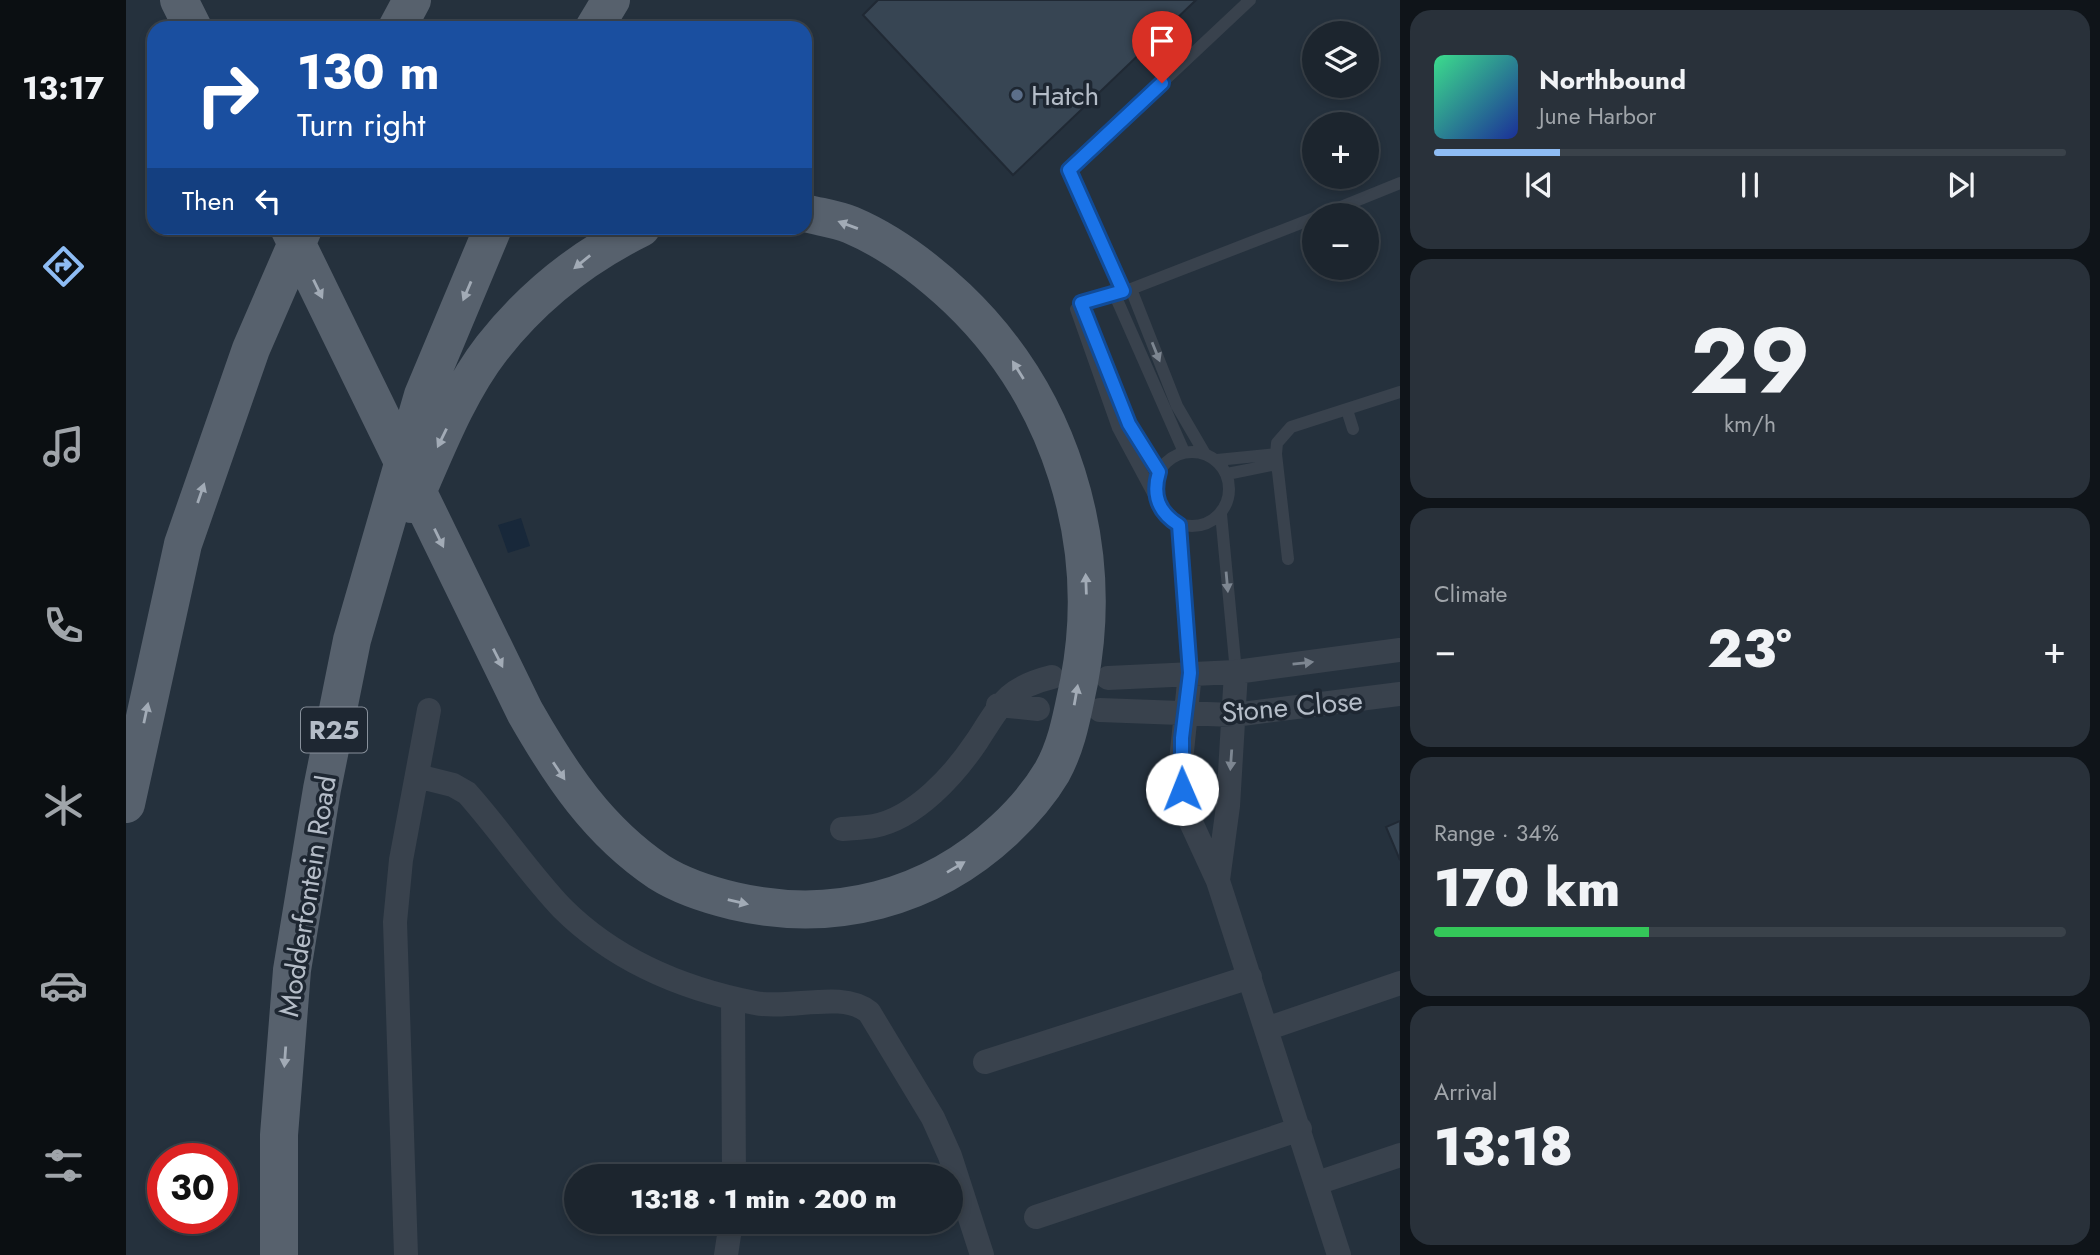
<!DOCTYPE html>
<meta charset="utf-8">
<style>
body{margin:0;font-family:Jost,sans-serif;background:#29313a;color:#f1f3f6;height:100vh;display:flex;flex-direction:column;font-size:26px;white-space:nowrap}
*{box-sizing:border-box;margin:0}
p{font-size:23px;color:#a0a5aa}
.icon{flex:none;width:38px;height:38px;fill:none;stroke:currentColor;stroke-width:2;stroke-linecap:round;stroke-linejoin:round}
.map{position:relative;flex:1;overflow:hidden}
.details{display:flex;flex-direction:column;gap:10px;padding:10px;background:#0f1419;width:700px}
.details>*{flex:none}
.guide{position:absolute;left:21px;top:21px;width:665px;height:214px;border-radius:21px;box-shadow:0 4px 10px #0003,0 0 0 2px #3a424a;background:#1a4fa0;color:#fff;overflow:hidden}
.tools{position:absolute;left:1176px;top:21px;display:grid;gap:14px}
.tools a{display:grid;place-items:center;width:77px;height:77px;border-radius:50%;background:#1c252e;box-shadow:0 4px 10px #0003,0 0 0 2px #3a424a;font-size:35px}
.speed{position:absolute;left:21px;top:1143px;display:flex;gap:14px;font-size:35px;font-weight:700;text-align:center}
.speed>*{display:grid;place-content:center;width:91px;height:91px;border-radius:50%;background:#1c252e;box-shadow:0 4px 10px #0003,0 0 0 2px #3a424a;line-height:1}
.speed .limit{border:10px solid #d22;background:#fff;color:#111}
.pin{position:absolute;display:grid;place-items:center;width:60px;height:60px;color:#fff;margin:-72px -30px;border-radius:50% 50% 50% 0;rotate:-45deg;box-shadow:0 0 7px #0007}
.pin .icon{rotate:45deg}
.me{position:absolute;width:77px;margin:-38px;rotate:359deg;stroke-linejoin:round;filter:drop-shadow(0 0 5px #0008)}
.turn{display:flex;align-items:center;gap:24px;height:147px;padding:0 35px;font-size:32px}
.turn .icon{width:91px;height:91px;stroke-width:2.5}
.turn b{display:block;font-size:49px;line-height:60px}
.then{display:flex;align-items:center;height:66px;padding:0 35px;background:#0003;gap:14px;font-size:26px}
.big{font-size:52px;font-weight:800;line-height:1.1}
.details .widget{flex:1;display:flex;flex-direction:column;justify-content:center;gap:10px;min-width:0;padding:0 24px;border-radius:21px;background:#29313a}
.details .dial{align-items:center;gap:0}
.dial b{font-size:91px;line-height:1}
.song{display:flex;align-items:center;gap:21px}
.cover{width:84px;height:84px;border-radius:10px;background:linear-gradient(135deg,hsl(150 70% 55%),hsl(230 70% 35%))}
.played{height:7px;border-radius:4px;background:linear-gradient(90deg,#8ebcf4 20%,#3a424a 20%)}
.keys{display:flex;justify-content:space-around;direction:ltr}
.heat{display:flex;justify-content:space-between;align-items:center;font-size:38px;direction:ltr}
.charge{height:10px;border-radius:5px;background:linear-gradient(90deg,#34c759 34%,#3a424a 0)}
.trip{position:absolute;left:438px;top:1164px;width:399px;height:70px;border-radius:35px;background:#1c252e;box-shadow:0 4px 10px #0003,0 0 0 2px #3a424a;font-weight:800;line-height:70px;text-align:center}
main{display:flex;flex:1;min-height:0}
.tabs{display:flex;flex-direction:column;width:126px;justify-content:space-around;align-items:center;background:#0b0f12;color:#a0a5aa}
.tabs .icon{width:49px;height:49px}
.tabs .on{color:#8ebcf4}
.tabs b{font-size:32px;color:#f1f3f6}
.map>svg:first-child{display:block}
</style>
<main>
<nav class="tabs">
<b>13:17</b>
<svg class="icon on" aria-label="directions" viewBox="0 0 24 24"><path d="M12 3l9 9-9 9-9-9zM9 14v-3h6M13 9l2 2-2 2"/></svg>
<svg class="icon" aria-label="music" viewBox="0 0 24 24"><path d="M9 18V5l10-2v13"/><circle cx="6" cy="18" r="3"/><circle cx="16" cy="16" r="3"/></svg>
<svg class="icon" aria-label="phone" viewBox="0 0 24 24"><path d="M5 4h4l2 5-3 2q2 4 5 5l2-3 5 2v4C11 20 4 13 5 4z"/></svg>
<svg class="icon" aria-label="climate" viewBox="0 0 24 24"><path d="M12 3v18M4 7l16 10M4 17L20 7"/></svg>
<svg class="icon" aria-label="car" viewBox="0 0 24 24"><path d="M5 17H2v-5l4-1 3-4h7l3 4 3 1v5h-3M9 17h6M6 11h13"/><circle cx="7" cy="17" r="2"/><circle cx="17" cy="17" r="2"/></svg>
<svg class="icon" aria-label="filters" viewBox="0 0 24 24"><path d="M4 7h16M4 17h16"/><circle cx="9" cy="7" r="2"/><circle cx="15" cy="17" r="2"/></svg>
</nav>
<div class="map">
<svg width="1274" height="1255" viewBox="0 0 1274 1255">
<rect width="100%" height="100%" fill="#25313d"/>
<path fill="#18283a" d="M395,518l9,28 -22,7 -10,-28z"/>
<path fill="#374553" stroke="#202934" stroke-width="2" d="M752,0h318l-183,175 -150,-160z
M1274,821v39l-14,-33z"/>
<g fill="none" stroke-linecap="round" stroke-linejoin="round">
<path stroke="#39424d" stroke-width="12" d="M1195,215l79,-32
M1005,289l46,117 28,48
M997,291l-54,-121 181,-170
M988,293l70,159
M955,303l48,121 30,48
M1221,410l6,19
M1029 489a37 37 0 1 1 74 0a37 37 0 1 1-74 0Z
M1091,460l59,-6
M1101,474l50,-10
M1029,497l-37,-69 -42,-119 5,-6 50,-14 183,-71
M1095,514l15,158
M1053,525l11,148
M1162,559l-12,-105 1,-11 14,-16 109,-35"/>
<path stroke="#39424d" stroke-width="24" d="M1064,673l-9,88 1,28 7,29 29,63 121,374
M982,678l128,-6 164,-22
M872,705l40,4
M974,710l134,5 166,-21
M291,776l36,9 14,8c33,37 61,79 95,115 53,53 121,81 193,95 35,7 87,-13 114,9l64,106 17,38 32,99
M716,829c11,-1 22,-1 32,-3 42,-8 81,-52 103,-85 24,-37 30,-53 75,-64
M1092,880l10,-74 8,-134
M607,999l1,177
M1140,1029l134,-46
M859,1062l265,-85
M1191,1183l83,-28
M910,1217l264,-88
M280,1255l-11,-333 6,-62 28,-150
M600,1255l5,-33"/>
<path stroke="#57616d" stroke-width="38" d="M53,0l14,28
M271,28l15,-28
M468,28l17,-28
M163,228l236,484c36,63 73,119 134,160 22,14 50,23 75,29 99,23 196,-2 270,-71 18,-17 35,-36 48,-58 16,-29 20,-58 27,-90 27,-140 -19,-286 -122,-384 -32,-30 -66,-56 -106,-73 -15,-6 -31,-8 -46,-12
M286,504c23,-52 45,-111 80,-156 40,-51 92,-92 149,-120
M0,804l57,-260 68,-195 52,-120
M153,1255v-120l13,-165 30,-181 30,-149 71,-245 70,-167"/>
</g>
<defs><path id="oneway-solid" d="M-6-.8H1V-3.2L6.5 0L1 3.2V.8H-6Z" transform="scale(1.75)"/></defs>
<g fill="#a2abb6">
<use href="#oneway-solid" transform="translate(722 225) rotate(-160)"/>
<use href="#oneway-solid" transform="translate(456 262) rotate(141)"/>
<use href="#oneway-solid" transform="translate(192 289) rotate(64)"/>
<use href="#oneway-solid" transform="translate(341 291) rotate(113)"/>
<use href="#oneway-solid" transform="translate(892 370) rotate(-122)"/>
<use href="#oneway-solid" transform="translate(316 438) rotate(116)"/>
<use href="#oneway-solid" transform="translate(75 493) rotate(-71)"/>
<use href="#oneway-solid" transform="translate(313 538) rotate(64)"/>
<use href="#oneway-solid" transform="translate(960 584) rotate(-92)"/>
<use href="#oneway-solid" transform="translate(372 658) rotate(63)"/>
<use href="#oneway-solid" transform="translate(950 695) rotate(-80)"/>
<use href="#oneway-solid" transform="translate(20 713) rotate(-78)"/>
<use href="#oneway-solid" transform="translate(433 771) rotate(56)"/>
<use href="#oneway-solid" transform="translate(830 867) rotate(-31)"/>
<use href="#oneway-solid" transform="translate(612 902) rotate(13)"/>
<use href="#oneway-solid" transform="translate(159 1057) rotate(94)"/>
</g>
<g fill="#7d8691">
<use href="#oneway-solid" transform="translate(1030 352) rotate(68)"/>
<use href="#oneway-solid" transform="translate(1101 582) rotate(85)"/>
<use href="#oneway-solid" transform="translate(1177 663) rotate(-6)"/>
<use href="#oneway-solid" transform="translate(1105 760) rotate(94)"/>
</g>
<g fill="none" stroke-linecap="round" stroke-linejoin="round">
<g stroke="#114b97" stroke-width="18">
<path id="route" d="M1036,83l-93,87 54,121 -42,12 48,121 30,48c-7,23 -1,40 20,53l11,148 -8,65v51"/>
</g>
<use href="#route" stroke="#1a73e8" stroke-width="12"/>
</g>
<circle fill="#5c6f8a" stroke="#1e2732" stroke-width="2.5" cx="891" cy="95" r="7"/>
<g text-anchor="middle" stroke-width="7" stroke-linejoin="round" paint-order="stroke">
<rect fill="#1e2732" stroke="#88909b" stroke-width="2" x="175" y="707.5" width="66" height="45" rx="5"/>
<g font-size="26" font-weight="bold" fill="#b5bdc8">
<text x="208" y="739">R25</text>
</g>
<g font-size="28" fill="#b5bdc8" stroke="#1e2732" text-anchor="start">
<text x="905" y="105">Hatch</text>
</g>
<g font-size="28" fill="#b5bdc8" stroke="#1e2732">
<text transform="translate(1166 706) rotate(-5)" y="10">Stone Close</text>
<text transform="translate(181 896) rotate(-81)" y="10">Modderfontein Road</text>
</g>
</g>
</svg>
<div class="tools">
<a><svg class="icon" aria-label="layers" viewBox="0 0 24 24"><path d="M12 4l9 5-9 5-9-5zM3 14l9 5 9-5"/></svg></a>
<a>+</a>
<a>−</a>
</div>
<div class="speed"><div class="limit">30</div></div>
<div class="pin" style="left:1036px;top:83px;background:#d93025"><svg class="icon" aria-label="arrive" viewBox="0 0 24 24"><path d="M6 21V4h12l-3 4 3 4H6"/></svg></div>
<svg class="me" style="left:1056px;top:789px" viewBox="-20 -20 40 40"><circle r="19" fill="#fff"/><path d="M0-13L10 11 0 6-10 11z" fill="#1a73e8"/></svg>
<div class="trip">13:18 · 1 min · 200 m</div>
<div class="guide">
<div class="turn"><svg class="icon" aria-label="right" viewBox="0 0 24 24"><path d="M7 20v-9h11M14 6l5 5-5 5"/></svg><div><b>130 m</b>Turn right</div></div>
<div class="then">Then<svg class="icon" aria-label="left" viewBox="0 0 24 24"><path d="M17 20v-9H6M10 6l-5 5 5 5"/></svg></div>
</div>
</div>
<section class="details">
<div class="widget">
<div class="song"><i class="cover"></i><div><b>Northbound</b><p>June Harbor</p></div></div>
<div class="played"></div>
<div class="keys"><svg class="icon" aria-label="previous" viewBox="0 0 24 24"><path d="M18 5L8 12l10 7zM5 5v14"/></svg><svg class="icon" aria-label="pause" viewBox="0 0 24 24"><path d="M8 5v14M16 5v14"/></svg><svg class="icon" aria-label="next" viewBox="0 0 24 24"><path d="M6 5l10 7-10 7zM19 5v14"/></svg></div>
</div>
<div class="widget dial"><b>29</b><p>km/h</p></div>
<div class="widget"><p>Climate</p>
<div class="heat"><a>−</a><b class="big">23°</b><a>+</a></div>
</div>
<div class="widget"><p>Range · 34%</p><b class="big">170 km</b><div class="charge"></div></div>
<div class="widget"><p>Arrival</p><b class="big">13:18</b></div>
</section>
</main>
